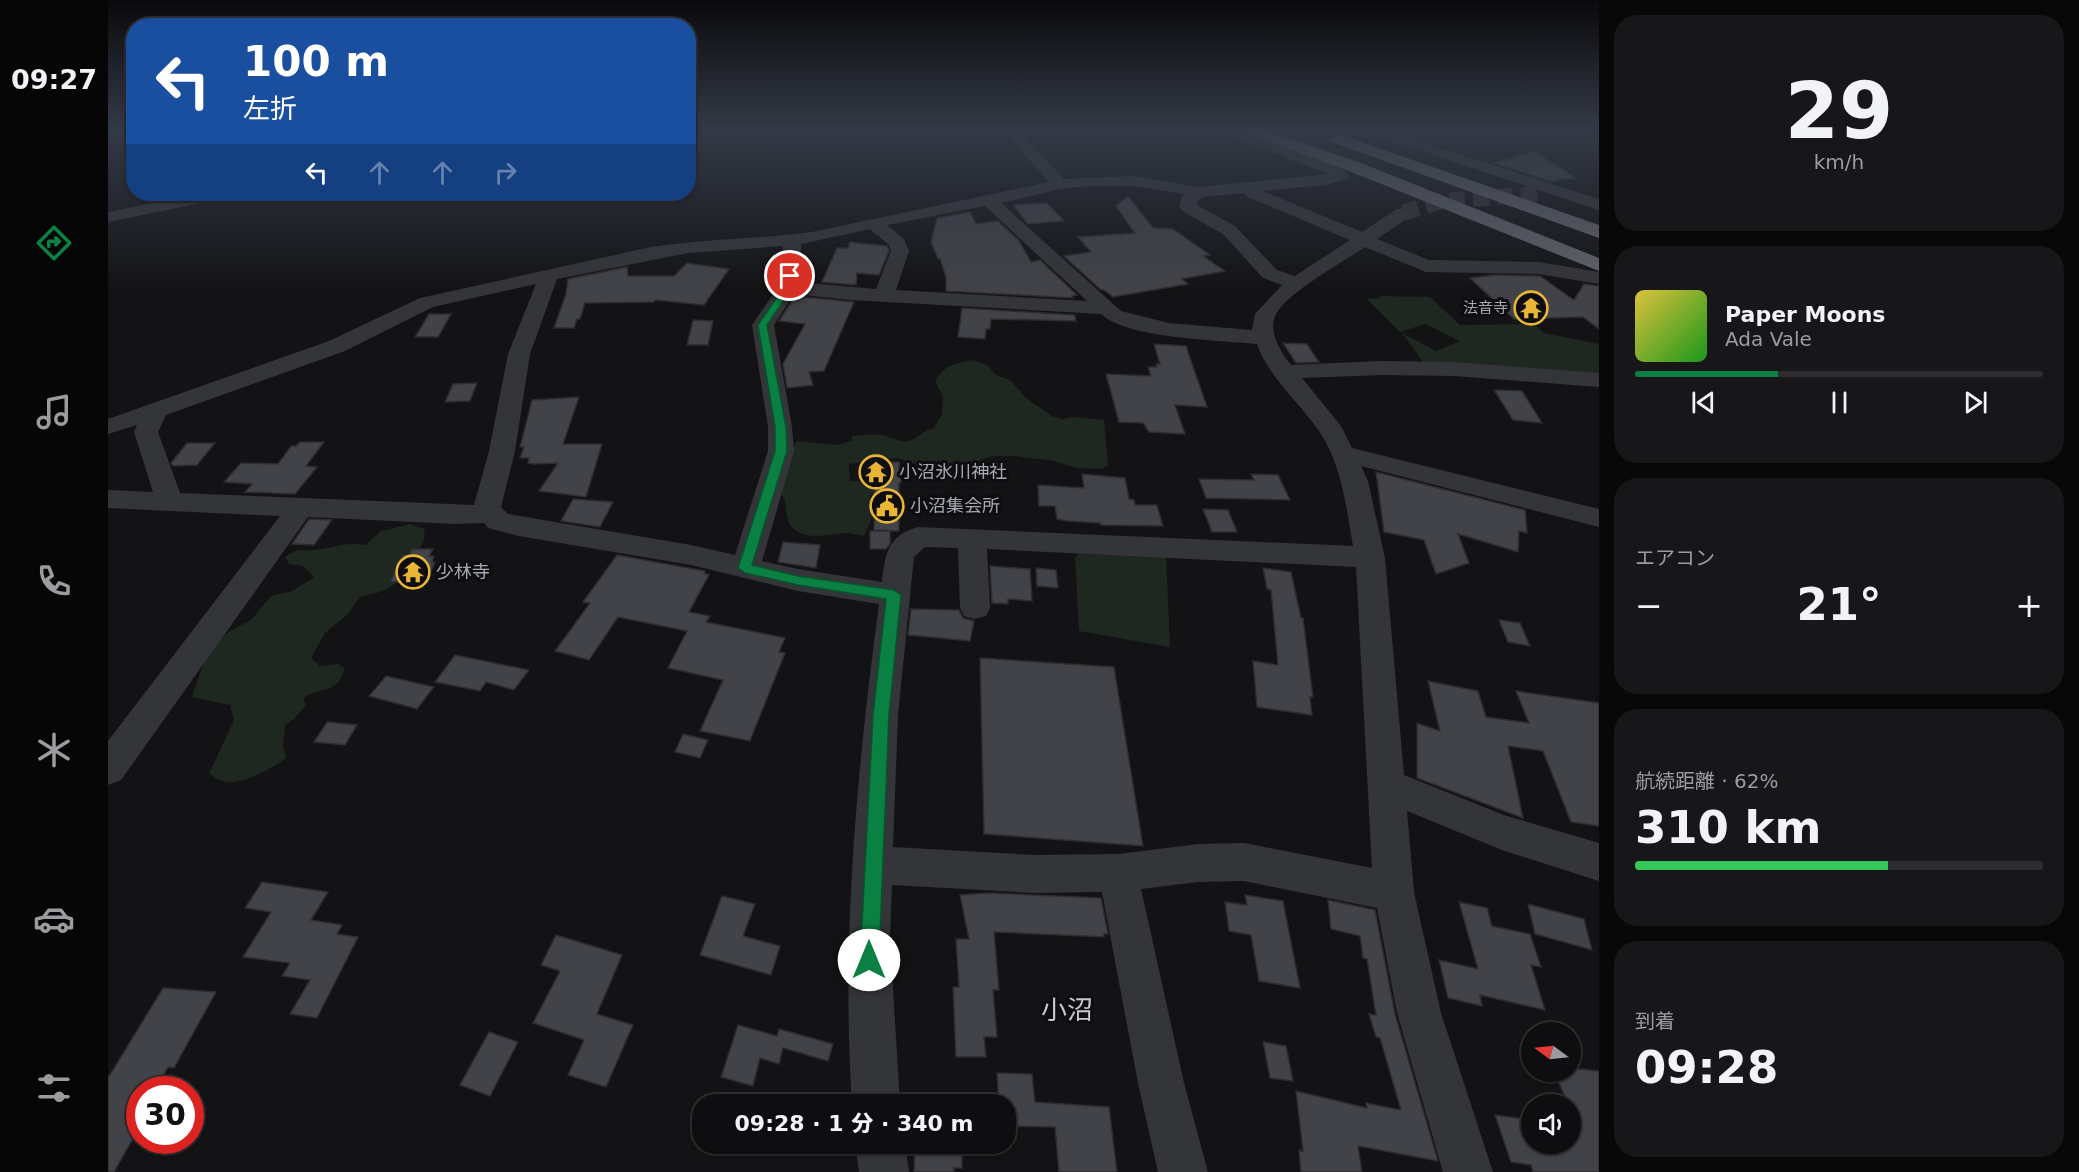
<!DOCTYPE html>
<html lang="ja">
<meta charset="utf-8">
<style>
body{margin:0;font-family:"DejaVu Sans","Noto Sans JP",sans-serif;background:#171719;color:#f1f3f6;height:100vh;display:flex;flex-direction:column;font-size:22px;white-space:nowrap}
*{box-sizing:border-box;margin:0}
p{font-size:20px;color:#9b9c9f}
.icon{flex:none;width:33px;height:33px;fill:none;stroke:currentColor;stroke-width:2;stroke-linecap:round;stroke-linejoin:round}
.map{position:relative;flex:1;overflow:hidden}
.side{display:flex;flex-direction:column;gap:15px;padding:15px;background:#080809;width:480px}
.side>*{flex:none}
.hud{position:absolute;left:18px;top:18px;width:570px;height:183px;border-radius:24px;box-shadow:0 2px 4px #0004,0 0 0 2px #2e2e30;background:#1a4fa0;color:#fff;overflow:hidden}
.needle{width:39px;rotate:285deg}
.controls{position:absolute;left:1413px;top:1022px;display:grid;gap:12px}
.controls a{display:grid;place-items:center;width:60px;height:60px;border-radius:50%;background:#0e0e10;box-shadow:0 2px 4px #0004,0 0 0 2px #2e2e30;font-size:30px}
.speed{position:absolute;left:18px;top:1076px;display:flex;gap:12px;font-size:30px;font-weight:700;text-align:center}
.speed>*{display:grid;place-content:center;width:78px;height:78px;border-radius:50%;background:#0e0e10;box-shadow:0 2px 4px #0004,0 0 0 2px #2e2e30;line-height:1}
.speed .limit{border:9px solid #d22;background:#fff;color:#111}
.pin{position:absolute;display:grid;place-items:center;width:51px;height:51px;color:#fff;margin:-26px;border:3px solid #fff;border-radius:50%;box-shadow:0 2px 6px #0007}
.me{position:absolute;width:66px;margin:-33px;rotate:0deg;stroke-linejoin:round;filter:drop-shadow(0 0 4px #0008)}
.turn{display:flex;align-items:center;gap:21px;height:126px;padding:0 18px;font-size:27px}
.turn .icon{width:78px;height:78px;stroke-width:2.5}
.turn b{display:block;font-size:42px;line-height:51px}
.lanes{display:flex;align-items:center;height:57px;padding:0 18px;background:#0003;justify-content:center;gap:30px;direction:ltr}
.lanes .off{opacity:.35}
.big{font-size:45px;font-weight:800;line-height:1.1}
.side .widget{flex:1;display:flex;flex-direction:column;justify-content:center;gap:9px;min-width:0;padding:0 21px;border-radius:24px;background:#171719}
.side .dial{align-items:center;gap:0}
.dial b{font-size:78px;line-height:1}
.song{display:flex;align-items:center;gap:18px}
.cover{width:72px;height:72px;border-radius:9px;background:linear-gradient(135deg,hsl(50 70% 55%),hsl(120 70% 35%))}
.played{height:6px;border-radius:3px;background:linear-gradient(90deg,#0b8043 35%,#2e2e30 35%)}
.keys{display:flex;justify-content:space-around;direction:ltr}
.heat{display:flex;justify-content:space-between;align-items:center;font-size:33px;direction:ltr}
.charge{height:9px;border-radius:4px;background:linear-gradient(90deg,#34c759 62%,#2e2e30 0)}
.trip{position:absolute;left:584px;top:1094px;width:324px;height:60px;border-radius:24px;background:#0e0e10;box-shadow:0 2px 4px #0004,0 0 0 2px #2e2e30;font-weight:800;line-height:60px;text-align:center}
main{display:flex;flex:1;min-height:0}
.dock{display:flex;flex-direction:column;width:108px;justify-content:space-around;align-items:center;background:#060606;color:#9b9c9f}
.dock .icon{width:42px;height:42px}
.dock .active{color:#0b8043}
.dock b{font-size:27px;color:#f1f3f6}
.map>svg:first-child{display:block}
</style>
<main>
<nav class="dock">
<b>09:27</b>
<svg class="icon active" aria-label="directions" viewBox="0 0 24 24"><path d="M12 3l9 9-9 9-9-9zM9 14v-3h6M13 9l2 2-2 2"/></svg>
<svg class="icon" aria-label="music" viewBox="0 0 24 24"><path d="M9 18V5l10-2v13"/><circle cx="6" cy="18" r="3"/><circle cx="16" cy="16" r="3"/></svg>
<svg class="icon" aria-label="phone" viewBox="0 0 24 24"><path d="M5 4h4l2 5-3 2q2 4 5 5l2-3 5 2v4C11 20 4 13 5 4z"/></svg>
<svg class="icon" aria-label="climate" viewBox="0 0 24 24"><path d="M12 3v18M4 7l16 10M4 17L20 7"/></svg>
<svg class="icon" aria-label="car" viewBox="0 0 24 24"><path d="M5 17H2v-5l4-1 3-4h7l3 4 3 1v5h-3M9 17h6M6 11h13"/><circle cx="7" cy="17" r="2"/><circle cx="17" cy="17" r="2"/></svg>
<svg class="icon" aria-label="filters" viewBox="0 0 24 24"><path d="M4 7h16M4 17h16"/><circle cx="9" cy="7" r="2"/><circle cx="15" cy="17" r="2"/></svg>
</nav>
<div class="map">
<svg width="1491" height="1172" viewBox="0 0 1491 1172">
<rect width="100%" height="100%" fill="#131315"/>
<path fill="#1f2721" d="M1271,296l51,1 30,28 74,-1 10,9 55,11v32l-176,-14 -21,-29 34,18 24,-10 -35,-17 -25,8 -33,-33 13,-1z
M865,360l14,5 9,10 14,5 15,17 27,19 9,3 13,-2 30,3 4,46 -7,3 -25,-1 -22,-7 -39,-5h-23l-30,11h-36l-29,-9 -48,6 1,17h23l8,4 2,7 -13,3 2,23 -8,18c-6,-1 -13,-3 -19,-3 -17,1 -41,9 -54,-7 -8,-11 -1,-22 -12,-35l12,-39 6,-11 40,4 14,-4 1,-5c9,-1 20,-3 29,-1 9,1 18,8 28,6 10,-3 14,-11 25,-13l8,-14 1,-18 -8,-14c8,-17 21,-19 38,-22z
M302,524l14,5c4,18 -11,23 -20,36 -3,5 -4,13 -8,17 -8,10 -25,12 -36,15l-12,17 -23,19 -14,25 9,8 18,-2 7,4c-8,27 -23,18 -42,30l3,7 -12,14 -9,6 -2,20 3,13c-14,10 -45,29 -64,23 -4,-1 -9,-5 -13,-7l25,-54 -4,-15 -38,-8 14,-41 21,-23 25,-14 19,-23 21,-5 22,-14 -11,-11 -14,-2 -4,-7c13,-9 13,-6 27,-7 22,-1 28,-9 54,-5l15,-14z
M970,554l88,2 4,91 -91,-16 -4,-73z"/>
<path fill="#424348" stroke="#2d2d31" stroke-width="1.5" d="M1427,151l42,28h-16l-9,3 -58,-19z
M1020,196l25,32 20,1 37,26 -7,1 22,15 -43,8 6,5 -75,13 -9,-7h-3l-37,-34 27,-4 -13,-15 57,-4 -19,-27z
M939,203l17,18 -36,3 -15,-19z
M862,212l6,12 22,-3 21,20 12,21 9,-2 37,35 -5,1 1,2 -127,-7v-14l-6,-18h-2l-7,-17 6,-24z
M742,242l37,4 2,5 -10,24 -22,-2 -1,12 -34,-3 15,-34h11z
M579,263l42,6 -25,36 -49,-5 -1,2 -69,1 -5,16h-3l-3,9h-20l12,-34 2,-15 59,-12 1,9h46z
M1387,275l45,1 34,24 10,-16 15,2v43l-16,-12 -69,2 -44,-41z
M687,296l59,6 -30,69 -15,1 4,13 -26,3 -4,-24 22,-40 -26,-3z
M854,308l113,7 1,6 -85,-2 -1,10h-4l-1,10 -27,-2z
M321,314h22l-13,23h-23z
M585,320l20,1 -5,24h-21z
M1175,343l24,1 12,18 -23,1z
M1046,344l32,2 21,61 -32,-2 10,29 -36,-2 -6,-9 -24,-1 -13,-48 45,2 -3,-9h9l-1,-3h4z
M369,383l-7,18 -25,1 8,-18z
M1386,390l28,1 20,32 -29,-3z
M471,397l-16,47h39l-16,53 -47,-6 19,-28 -25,1 -5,-1 1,-5h-9l4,-11h-4l12,-47z
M192,442h24l-18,24 11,1 -22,27 -50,-2 7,-8 -28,-2 17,-19 37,1 13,-18h5z
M79,443h28l-18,22 -24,1 -2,-3z
M771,462h20l2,21h-2v48l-25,-1 1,-65h4z
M1268,472l149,38 2,23 -8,-2 -1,21 -60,-18 11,29 -33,11 -12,-34 -40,-8z
M974,474l43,4 4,21 5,1 1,5h22l6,21 -62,-1 -1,-2 -33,-2 -10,-2 -2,-13h-16l-1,-21 46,3z
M1143,474l27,1 12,25 -84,-2 -7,-19 55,1z
M465,499l40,3 -13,25 -39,-6z
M1095,509l25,1 9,22h-25z
M201,519l23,1 -18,25 -22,-1z
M762,531h20v13l-4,5h-16z
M675,542l37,3 -4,23 -38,-6z
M304,549h21l-4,7h5l-2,6h3l-9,20h-36l13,-27h6z
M509,555l88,16 -1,2 5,2 -20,37 21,4 -4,6 79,16 -6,14 6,1 -35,88 -50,-10 23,-51 -55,-12 19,-37 -69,-14 -29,43 -34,-9 35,-48 -7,-1z
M882,566l40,3 2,32 -24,-2v5l-16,-1z
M928,568l20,2 2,18 -21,-2z
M1155,568l28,4 10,46h2l10,79h-3l2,18 -55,-8 -4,-46 25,4 -7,-75 -4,-1z
M803,609l48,1 4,8 11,3 -4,20 -62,-6z
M1391,620l21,3 10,23 -22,-4z
M347,655l74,15 -15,20 -28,-8 -6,9 -45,-9z
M872,658l134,9 29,179 -159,-12z
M278,676l48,11 -17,22 -48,-13z
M1320,681l50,10 8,26 43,6 -13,-32 83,12v123l-28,-4 -28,-71 -35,-5 15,72 -106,-40v-55l23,8z
M219,722l30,3 -12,20 -31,-3z
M575,734l25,6 -8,18 -25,-6z
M154,882l66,10 -17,28 31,5 -5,9 21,3 -41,81 -27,-4 20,-34 -28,-4 8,-13 -47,-6 28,-45 -26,-4z
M880,893l113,5 7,36h-5l1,3 -110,-5 5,58h-6l4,47h-13l2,20h-30l-3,-70h6l-3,-48h13l-9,-44z
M1137,895l38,6 17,87 -41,-7 -8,-46 -22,-4 -4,-29 22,3z
M614,896l33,8 -12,32 37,10 -9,29 -71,-20z
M1220,900l47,10 20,104 43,147 -80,-15 4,26h-61l-2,-22 4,1 -7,-60 71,17 -1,-5 35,7 -21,-72 -4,-1 -7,-23 7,1 -9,-56 -4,-1 -3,-22 -29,-7z
M1351,902l28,6 5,18 38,8 11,33 -10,-2 14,45 -65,-15 2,11 -34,-8 -9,-38 39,9z
M1420,904l56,15 8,31 -57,-16z
M448,935l66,20 -25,59 36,11 -27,62 -38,-12 16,-35 -51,-17 27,-52 -19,-6z
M55,988l53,4 -42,76 -6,-1 -12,22h-16v37l-26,46h-6v-94z
M630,1025l39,11 2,-7 54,15 -5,17 -45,-13 -4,16 -19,-6 -7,28 -32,-9z
M381,1032l29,10 -28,54 -30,-11z
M1155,1042l23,4 7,35 -23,-3z
M1462,1068l29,3v101h-66l-2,-7 -20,-3 -16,-47 37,5v23h38v-39h-2l-14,-33h16z
M889,1073l35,1 3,28 74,5 8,65h-58l-4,-45 -50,-1v-22h-6z
M807,1143h47v25h-8v4h-40z"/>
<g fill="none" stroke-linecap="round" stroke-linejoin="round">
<path stroke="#303135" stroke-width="16" stroke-dasharray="16 8" stroke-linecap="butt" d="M1295,213l38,-12 99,-7"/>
<path fill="#343539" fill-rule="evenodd" d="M892,127h15l49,52 70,-3 65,11 130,-13 -117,-44 -2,-3h19l109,39 11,10 -2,3 -22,6 -62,6 99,41 35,-23h12l3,4 -3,4 -32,22 52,21 110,2 60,10v12l-60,-10 -113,-2 -61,-25c-22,15 -77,45 -89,67 -9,17 5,39 15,51l90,-4 73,1 145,11v14l-145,-11 -73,-1 -79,3 39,48 11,22 247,61v18l-238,-61 7,15 17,77 19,217 100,40 95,28v38l-97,-31 -95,-39 7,81 27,121 52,159h-50l-46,-159 -20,-105 -133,-27 -46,1 -57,7 43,194 24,89h-50l-20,-89 -36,-191 -68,1 -142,-8 -2,54 10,165h-48c-11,-167 5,-335 27,-500l-81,-13 -107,-26 -172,-29 -31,-8 -4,-5 -29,1 -147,-7 -187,263 -13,5v-44l172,-225 -172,-8v-18l45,2 -19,-60 3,-7 -29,9v-15l221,-78 91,-43 231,-51c53,-8 107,-8 161,-15l237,-50zM981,186h45l50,8 -3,5 -2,8 3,4 41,23 40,44 19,7 -27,29 -3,16 -83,-7 -48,-12 -120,-108 59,-14zM1136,193l4,4 102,43 -55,36 -18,-6 -42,-44 -38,-21v-4l6,-4zM877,206l102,95 -191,-11 13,-39 -5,-12 -17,-14zM762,229l19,16 2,6 -15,38 -77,-7 2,-38zM675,246l-5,41 -26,38 16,102v24l-33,104 -44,-10 -183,-31 -7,-7 14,-56 15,-97 27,-75 131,-26zM428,284l-28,70 -19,97 -15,54 -294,-12 -22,-61 8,-17 179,-64 88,-44zM686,294l57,6 250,14c27,25 118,26 156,30 10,31 43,59 62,87 23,34 27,76 34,115l-435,-19c-31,9 -33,28 -36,55l-84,-13 -36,-8 32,-110 -2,-24 -18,-102zM817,547l33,1 2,60 4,8 11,3 11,-3 4,-8 -3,-59 369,18 16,301 -128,-25 -46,1 -80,10 -84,1 -141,-8 5,-132 16,-158z
M1247,127h20l224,72v11l-242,-80z
M1320,127h45l-7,4 -32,1 -5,-1z
M1428,127h19l-7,4 -10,-1z
M91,194h30l-8,5 -113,23v-10z
M747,1143h50l4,29h-50z"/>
<path fill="#60636a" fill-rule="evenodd" d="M1128,127h22l103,36 238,95v13l-250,-100 -111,-41z
M1230,134l261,91v13l-267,-96 -2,-3z"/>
</g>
<linearGradient id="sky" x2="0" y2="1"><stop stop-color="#0a0a0c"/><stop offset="0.44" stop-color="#333946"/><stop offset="1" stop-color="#333946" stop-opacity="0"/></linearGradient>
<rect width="1491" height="291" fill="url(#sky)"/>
<path fill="#0b8043" stroke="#07532c" stroke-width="1.5" d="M679,274l8,2 -2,11 -26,38 19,102 1,24 -35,114 46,11 96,14 7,5 -12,120 -10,245 -3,7 -7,2 -6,-2 -3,-7 13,-245 13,-116 -88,-14 -53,-12 -7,-5 37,-117v-24l-17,-102 26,-38z"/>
<defs>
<g id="temple-ring" transform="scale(1.725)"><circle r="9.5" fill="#0e0e10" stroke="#e8b537" stroke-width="1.5"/><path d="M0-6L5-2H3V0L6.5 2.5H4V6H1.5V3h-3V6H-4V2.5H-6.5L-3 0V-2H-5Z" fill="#e8b537"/></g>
<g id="civic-ring" transform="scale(1.725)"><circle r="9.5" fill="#0e0e10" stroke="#e8b537" stroke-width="1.5"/><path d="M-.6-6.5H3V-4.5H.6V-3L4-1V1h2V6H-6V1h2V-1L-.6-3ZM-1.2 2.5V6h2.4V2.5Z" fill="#e8b537"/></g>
</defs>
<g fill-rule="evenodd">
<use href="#temple-ring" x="1423" y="308"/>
<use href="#temple-ring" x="768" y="472"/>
<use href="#civic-ring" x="779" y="506"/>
<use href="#temple-ring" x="305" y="572"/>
</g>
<g text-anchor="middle" stroke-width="6" stroke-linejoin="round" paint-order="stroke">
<g font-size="15" fill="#a5a9b4" stroke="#0e0e10" text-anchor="end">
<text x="1400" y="313">法音寺</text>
</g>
<g font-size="18" fill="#a5a9b4" stroke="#0e0e10" text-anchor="start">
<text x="791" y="478">小沼氷川神社</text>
<text x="802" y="512">小沼集会所</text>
<text x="328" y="578">少林寺</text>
</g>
<g font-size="26" fill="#c6c8d1" stroke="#0e0e10">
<text x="959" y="1019">小沼</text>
</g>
</g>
</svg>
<div class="controls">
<a><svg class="needle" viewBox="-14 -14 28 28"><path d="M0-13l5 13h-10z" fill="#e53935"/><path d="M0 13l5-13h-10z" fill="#9b9c9f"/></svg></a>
<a><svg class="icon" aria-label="sound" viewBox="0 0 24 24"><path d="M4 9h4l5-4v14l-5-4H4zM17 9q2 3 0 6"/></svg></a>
</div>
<div class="speed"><div class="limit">30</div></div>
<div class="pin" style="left:682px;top:276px;background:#d93025"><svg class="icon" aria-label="arrive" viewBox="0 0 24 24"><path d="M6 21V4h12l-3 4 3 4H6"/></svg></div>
<svg class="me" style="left:761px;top:960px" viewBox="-20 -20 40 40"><circle r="19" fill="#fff"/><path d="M0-13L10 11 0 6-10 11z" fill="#0b8043"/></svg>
<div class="trip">09:28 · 1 分 · 340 m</div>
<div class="hud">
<div class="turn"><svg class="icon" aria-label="left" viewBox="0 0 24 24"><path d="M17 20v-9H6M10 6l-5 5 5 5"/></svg><div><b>100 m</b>左折</div></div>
<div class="lanes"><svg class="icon" aria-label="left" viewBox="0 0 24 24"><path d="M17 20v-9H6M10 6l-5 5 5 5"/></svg><svg class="icon off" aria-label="ahead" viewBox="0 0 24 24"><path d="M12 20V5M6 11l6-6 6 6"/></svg><svg class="icon off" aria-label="ahead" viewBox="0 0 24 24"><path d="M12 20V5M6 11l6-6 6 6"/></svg><svg class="icon off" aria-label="right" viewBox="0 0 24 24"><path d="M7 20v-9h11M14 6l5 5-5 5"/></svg></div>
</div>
</div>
<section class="side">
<div class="widget dial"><b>29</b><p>km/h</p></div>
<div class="widget">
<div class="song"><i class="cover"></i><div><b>Paper Moons</b><p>Ada Vale</p></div></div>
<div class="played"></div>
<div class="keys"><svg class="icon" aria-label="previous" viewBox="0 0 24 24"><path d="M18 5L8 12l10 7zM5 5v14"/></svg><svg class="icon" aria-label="pause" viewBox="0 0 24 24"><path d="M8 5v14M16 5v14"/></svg><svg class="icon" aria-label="next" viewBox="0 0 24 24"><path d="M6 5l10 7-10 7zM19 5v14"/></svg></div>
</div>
<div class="widget"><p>エアコン</p>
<div class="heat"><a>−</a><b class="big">21°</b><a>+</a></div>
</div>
<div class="widget"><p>航続距離 · 62%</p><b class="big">310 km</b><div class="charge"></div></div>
<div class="widget"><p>到着</p><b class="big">09:28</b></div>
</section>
</main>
